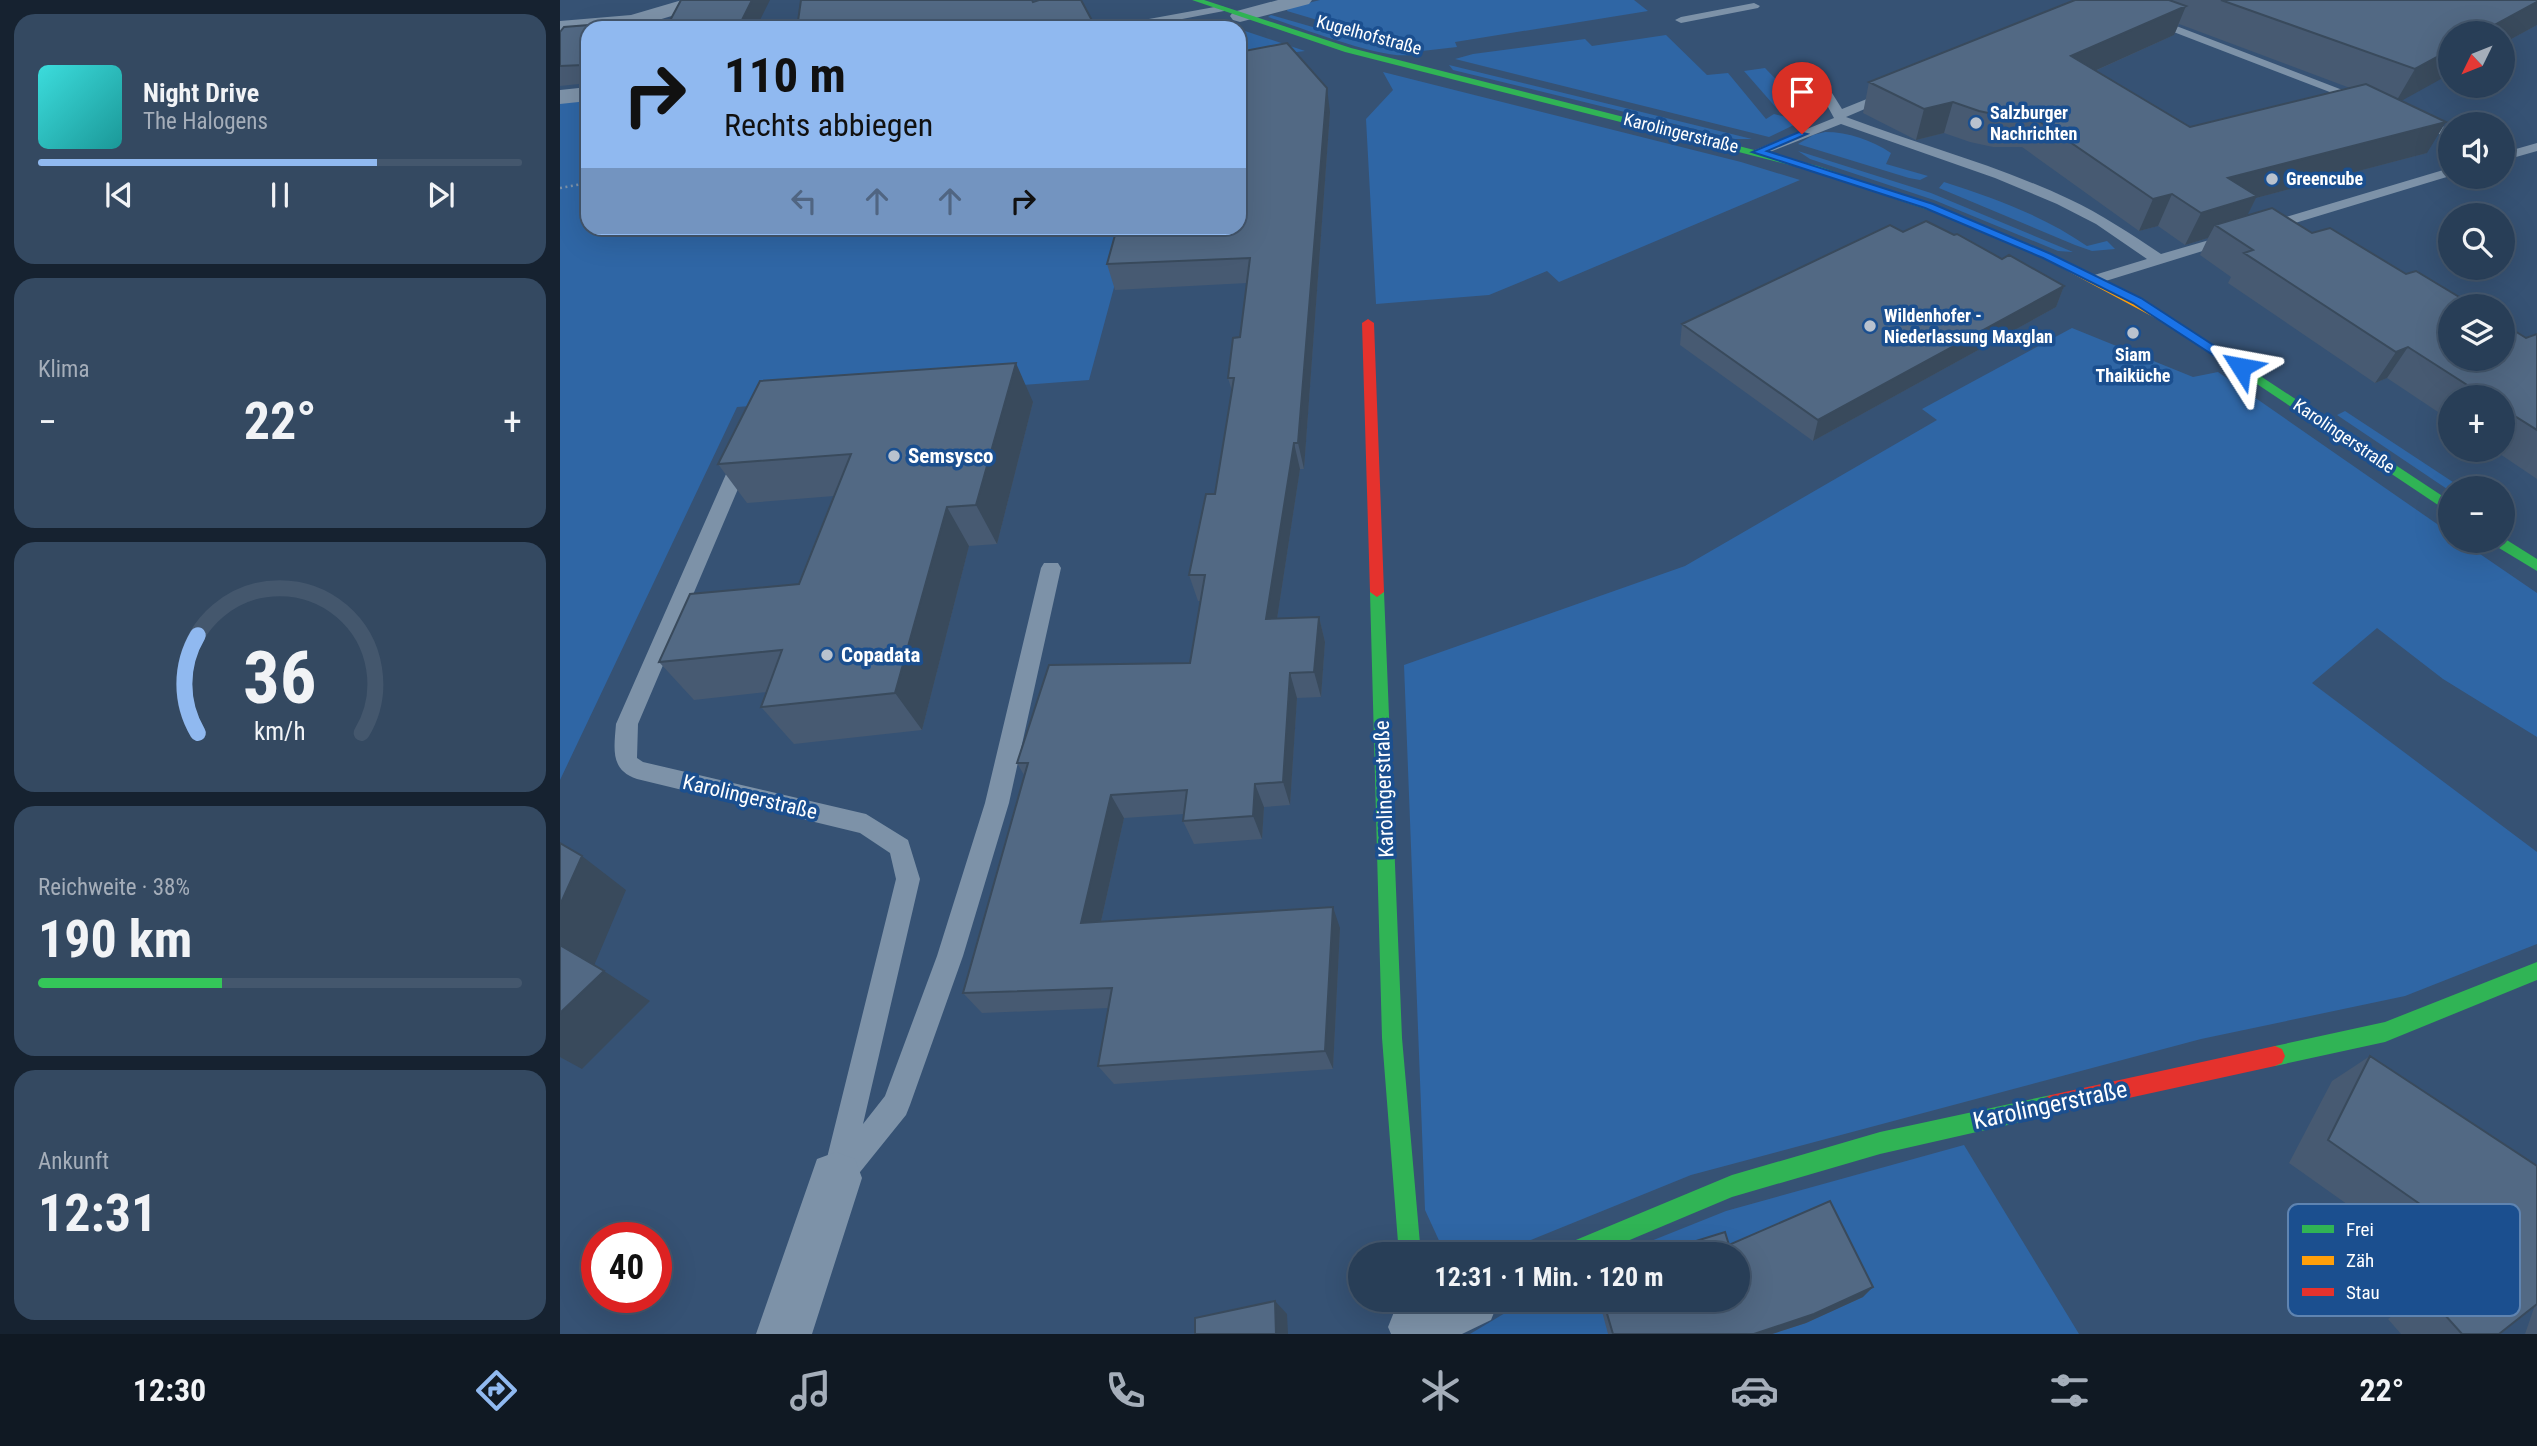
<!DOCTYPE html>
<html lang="de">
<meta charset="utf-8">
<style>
body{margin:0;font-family:"Roboto Condensed",sans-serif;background:#344961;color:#f1f3f6;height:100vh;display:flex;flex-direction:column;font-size:26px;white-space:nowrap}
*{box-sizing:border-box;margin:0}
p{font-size:23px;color:#a5aeba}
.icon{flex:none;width:38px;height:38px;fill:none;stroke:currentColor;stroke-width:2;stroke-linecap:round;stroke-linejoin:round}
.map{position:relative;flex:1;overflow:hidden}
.panel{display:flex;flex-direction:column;gap:14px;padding:14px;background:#162230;width:560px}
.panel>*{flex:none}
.hud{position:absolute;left:21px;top:21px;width:665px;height:214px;border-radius:21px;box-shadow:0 7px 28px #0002,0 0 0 2px #44576d;background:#90b9f0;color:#111;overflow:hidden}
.needle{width:46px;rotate:227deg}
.buttons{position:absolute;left:1878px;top:21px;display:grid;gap:14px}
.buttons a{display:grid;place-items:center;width:77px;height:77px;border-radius:50%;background:#283e57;box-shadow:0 7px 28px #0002,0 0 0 2px #44576d;font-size:35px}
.speed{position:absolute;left:21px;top:1222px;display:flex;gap:14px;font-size:35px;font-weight:700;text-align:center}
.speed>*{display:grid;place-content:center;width:91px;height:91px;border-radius:50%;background:#283e57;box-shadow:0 7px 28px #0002,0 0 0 2px #44576d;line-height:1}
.speed .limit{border:10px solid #d22;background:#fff;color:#111}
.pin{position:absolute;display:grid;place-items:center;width:60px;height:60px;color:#fff;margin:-72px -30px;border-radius:50% 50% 50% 0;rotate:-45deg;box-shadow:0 0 7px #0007}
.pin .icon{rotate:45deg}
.me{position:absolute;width:77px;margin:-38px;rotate:304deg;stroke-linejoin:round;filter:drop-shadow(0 0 5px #0008)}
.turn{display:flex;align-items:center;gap:24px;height:147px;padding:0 28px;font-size:32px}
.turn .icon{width:91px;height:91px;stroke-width:2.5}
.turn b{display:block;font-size:49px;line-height:60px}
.lanes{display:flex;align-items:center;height:66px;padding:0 28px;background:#0003;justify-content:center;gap:35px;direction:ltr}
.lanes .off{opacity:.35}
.big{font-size:52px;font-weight:700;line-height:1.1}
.panel .widget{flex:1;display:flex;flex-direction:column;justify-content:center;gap:10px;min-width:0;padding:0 24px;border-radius:21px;background:#344961}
.panel .dial{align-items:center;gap:0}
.dial svg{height:182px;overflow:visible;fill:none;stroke:#44576d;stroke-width:7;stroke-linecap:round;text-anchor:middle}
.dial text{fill:#f1f3f6;stroke:none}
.song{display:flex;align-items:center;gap:21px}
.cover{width:84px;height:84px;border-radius:10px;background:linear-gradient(135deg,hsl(180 70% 55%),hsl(180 70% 35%))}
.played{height:7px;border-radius:4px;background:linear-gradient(90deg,#90b9f0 70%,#44576d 70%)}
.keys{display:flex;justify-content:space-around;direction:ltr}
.heat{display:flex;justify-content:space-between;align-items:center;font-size:38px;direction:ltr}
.charge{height:10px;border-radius:5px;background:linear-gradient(90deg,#34c759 38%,#44576d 0)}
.trip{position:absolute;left:788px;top:1242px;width:402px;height:70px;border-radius:35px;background:#283e57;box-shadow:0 7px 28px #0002,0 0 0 2px #44576d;font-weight:700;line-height:70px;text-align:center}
.tabs{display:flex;height:112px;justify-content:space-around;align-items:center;background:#101923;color:#a5aeba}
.tabs .icon{width:49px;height:49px}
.tabs .current{color:#90b9f0}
.tabs b{font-size:32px;color:#f1f3f6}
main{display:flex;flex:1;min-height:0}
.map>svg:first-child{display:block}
</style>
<main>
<section class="panel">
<div class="widget">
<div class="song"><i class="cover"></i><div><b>Night Drive</b><p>The Halogens</p></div></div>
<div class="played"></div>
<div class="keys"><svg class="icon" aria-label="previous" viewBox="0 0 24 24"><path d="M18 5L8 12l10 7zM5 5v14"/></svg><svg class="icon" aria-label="pause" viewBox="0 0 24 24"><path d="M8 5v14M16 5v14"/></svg><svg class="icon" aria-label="next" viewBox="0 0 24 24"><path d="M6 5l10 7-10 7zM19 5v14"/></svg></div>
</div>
<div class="widget"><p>Klima</p>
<div class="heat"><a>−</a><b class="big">22°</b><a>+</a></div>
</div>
<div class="widget dial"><svg viewBox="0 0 100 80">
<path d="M14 69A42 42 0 1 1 86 69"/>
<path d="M14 69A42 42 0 0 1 14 26" stroke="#90b9f0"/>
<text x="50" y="56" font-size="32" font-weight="700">36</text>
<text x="50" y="72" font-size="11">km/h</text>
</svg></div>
<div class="widget"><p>Reichweite · 38%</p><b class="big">190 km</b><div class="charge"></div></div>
<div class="widget"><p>Ankunft</p><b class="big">12:31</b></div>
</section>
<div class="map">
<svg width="1977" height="1334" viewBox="0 0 1977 1334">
<rect width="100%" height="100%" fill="#365274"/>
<path fill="#2f66a5" d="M760,0h314l14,11 -193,31 2,5 -35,4 -135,-40 1,-3z
M711,15l139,40c-30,4 -110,-28 -142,-38z
M679,29l66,22 -66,8z
M1106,35l41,40 21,-2 38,46 8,-5 28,7 -33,16 -314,-78 18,-5 112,-15 7,7z
M889,65l303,74h-17l-282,-69z
M1205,68l28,29 17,-1 -1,14 -8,8 -22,-7 -35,-40z
M823,72l358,90 59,18 -241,102 -12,-11 -58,24 -113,9 -10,-185 27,-29z
M28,97v131h542l-41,152 -352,27 -177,373v-680z
M1265,132c24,0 46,8 66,21l-5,11 42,12 -8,4 -11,-2 -111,-34 15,-9z
M1238,151l133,42 142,59 -15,-1 -124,-51 -124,-41z
M1384,182c50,16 100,34 143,64l20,-5 8,8 -23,2 -17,-6 -136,-57z
M1512,328l121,49 25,-5 232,161v8h11l76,52v144l-94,-58 -66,-51 -65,55 225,169v92l-132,52 -204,43 -510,136 -197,80h-30l-22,-8 -17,-37 -21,-545 281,-99 252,-146 -15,-11z
M1785,411l117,77h-12v3l-113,-76z
M1404,1145l115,189h-609l57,-34h211v-45h-122l110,-44z"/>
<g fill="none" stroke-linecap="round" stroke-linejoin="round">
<path stroke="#7d92a8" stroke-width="2.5" stroke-dasharray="2 3.5" stroke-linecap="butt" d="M0,188l28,-5"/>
<path fill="#7d92a8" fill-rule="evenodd" d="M1194,3l6,3 -2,2 -77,15 -6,-3 6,-3z
M660,6l4,1v4l-89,17h-25l6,-3z
M1585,17h8l218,84 -2,3h-8l-216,-83z
M1329,90l4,1v6l-47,20c74,28 151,48 223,82 32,15 62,35 92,55l69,-20 7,4 -2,3 -139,43 -8,-5 3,-3 56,-17 -51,-35 -39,-20 -62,-26 -154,-54 -79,31h-10l-2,-3 84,-34 -12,-22 2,-3h8l10,16z
M1854,116l36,13v9l-41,-15 -1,-3z
M1977,143v8l-35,10v-8z
M1890,168v8l-181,55h-10l-2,-3 2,-3z
M183,450l9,6 -114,268 -1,34 6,4 223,52 42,26 12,39 -57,245 22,-28 52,-140 48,-153 56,-235 3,-5h14l3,5 -52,235 -46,153 -53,149 -4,10 -54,67 -16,10 -10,-4 -4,-10 74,-299 -6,-26 -30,-20 -223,-54c-27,-9 -23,-30 -21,-55l118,-268z"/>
<path fill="#7d92a8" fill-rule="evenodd" d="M122,0h32l-3,4 -79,24h-44v3l-28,2v-12l71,-6z
M718,0h34l-3,4 -69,18 -7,-2 -3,-4 3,-4z
M28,87v14l-28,3v-14z
M276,1152l19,7 7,19 -50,156h-56l61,-175z
M850,1300h89l-8,20 -29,14h-71l-3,-7 8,-20z"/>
<path fill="#30b455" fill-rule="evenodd" d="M632,0h12l147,48 467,118 131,46 -9,2 -130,-44 -465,-118z
M1614,319l276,182v12l-280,-187v-6z
M1942,537l35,22v12l-43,-26 -2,-4h10z
M817,587l7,5 18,446 19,217h-22l-17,-217 -12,-446z
M1977,962v18l-152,62 -110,24 -7,-3 -3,-7 3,-7 7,-3 110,-24z
M1491,1095l7,3 3,7 -3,7 -7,3 -171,39 -148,43 -138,58h-38l3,-8 173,-72 148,-43z"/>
<path fill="#ff9f0a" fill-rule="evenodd" d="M1380,210h8l105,45 127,68 -2,3h-8l-125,-67 -105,-45z"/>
<path fill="#e5322d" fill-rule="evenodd" d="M808,319l6,4 10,269 -7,5 -7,-5 -8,-269z
M1715,1046l7,3 3,7 -3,7 -7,3 -224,49 -7,-3 -3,-7 3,-7 7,-3z"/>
</g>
<path fill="#475a72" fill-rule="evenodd" d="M1515,0h462v25l-35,19v-11l-101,68 26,52 -171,45 -9,17 65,18 94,41 120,64 11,-4v145l-43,-29h8v-53h-52v23l-63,-42 -12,5 -147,-100 3,-6 -31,-22 8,-17 -23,7 -27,-19 -19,5 -117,-84h-29l-23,-5 -26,-9 -28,7 -53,-27 6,-31zM1619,24l171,64 -160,39 -95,-56 79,-36z
M28,28v55l-28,3v-54z
M770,112l-26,357h-4l-23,150 42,-2 6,25 -4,55 -24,1 -7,107 -26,2 -2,32 -68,5 -11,-23 1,-7 -60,4 -23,104 239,6 -7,141 -219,15 -16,-18 11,-58 -127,5 -19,-20 61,-218 -7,-12 173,-100 10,-62h-2l-9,-26 26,-81 17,-103 -4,-13 12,-41 7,-54 -132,7 -8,-26z
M1343,232l99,27 62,27 -8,21 -243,134 -133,-96 2,-21z
M473,402l-36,142 -28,2 -47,184 -128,14 -33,-37 6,-15 -73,8 -35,-38 140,-78 35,-88 -87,7 -29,-39z
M1810,1056l167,110v168h-12l10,-29 -36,29h-98l-13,-15 59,-44 -158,-112 43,-82z
M1169,1245l134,52 -57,26 -34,11h-164l-9,-34h139z"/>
<path fill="#394a5c" d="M192,0h18l-14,28h-18z
M1977,2v23l-35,19v-11h-22z
M1626,6l-12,29 -113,51 10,-30z
M1890,50v24l-56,31 21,-36z
M28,57v16l-5,-8z
M767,88l3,24 -26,357 -6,-26z
M1393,102l-9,31 -28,7 8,-31z
M1886,122l-19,31 -171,45 -15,30 -26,-3 -7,13 -23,7 16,-32 27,-35z
M1612,194l-14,32 -19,5 14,-32z
M1504,286l-8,21 -243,134 5,-21z
M1848,347l-21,31 -12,5 21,-31z
M456,363l17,39 -36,142 -21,-39z
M734,443l6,26 -27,176 -7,-26z
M387,507l22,39 -47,184 -27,-37z
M759,617l6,25 -4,55 -7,-25z
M730,673l7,25 -7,107 -7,-23z
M695,784l9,23 -2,32 -9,-23z
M551,795l13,23 -28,126 -15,-21z
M22,856l44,34 -33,78 -33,-22v-41z
M773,907l7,21 -7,141 -8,-18z
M44,971l46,30 -68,68 -22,-12v-44z
M1313,1287l-10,10 -57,26 -34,11h-18z
M715,1301l12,13 1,20h-12z"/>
<path fill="#526984" stroke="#394a5c" stroke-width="2" d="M121,0h71l-14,28h-72z
M241,0h231l1,2 6,-2h42l15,28h-299z
M1515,0h94l17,6 -115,50 119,71 176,-43 80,38 -218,56 29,18 -56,17 -29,-19 -19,5 -121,-83h-30l-23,-5 -26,-9 -29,7 -55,-27z
M1661,0h316v2l-57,31h-30v17l-35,19z
M55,23l-4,5h-23v29l-5,8 -23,1v-34l4,-5z
M727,43l40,45 -29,355h-4l-28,176 53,-2 -5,55 -24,1 -7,109 -28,2 -2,32 -70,5 4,-31 -76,5 -30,128 252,-16 -8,144 -227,15 14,-78 -149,5 65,-230h-11l32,-98 141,-2 15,-88h-16l17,-81h9l19,-116h-6l5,-40 7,-1 10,-79 -143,6 10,-36h122v-176z
M1712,208l40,25 18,-5 76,46 10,-3 58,35h-24v53h52v-36l24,15 11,-4v96l-35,-22v-11h-16l-78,-50 -12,5 -152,-99 9,-3 -38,-25z
M1366,221l28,14 3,-1 45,25 7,-4 55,31 -246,134 -136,-96 208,-99 13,7z
M456,363l-40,142 -29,2 -52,186 -134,14 21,-57 -123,12 31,-68 109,-10 52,-130 -133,10 42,-83z
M0,843l22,13 -22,49z
M0,945l44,26 -44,42z
M1810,1056l167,110v138l-38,30h-37l-27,-30 61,-47 -168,-117z
M1270,1201l43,86 -59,27 -60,20h-141l-10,-34h135v-45h-87l74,-23 4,13z
M715,1301l1,33h-81v-16z"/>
<path fill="#1a73e8" stroke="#114b97" stroke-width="2" d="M1239,132l8,2 -40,17 166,53 118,50 90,44 106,69 -6,4 -5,-1 -103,-67 -90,-45 -118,-50 -173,-56z"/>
<g fill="#b9c2ce" stroke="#1b4f8f" stroke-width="2.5">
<circle cx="1416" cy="123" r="7"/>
<circle cx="1712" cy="179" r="7"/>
<circle cx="1310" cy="326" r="7"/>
<circle cx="1573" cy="333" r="7"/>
<circle cx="334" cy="456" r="7"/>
<circle cx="267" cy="655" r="7"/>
</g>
<g text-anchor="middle" stroke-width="7" stroke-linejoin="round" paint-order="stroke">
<g font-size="18" fill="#fff" stroke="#1b4f8f">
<text transform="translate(809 35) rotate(15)" y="6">Kugelhofstraße</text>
<text transform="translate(1121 133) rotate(14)" y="6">Karolingerstraße</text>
<text transform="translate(1784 436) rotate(34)" y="6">Karolingerstraße</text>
</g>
<g font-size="18" font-weight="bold" fill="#fff" stroke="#1b4f8f" text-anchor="start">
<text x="1430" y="119">Salzburger<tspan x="1430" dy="21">Nachrichten</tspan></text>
<text x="1726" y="185">Greencube</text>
<text x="1324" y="322">Wildenhofer -<tspan x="1324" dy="21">Niederlassung Maxglan</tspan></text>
<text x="1573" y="361" text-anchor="middle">Siam<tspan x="1573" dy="21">Thaiküche</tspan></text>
</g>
<g font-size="21" font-weight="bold" fill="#fff" stroke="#1b4f8f" text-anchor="start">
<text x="348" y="463">Semsysco</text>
<text x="281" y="662">Copadata</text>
</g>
<g font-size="21" fill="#fff" stroke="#1b4f8f">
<text transform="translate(824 789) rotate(-92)" y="7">Karolingerstraße</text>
<text transform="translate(190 797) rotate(13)" y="7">Karolingerstraße</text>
</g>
<g font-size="24" fill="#fff" stroke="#1b4f8f">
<text transform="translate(1490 1105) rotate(-12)" y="8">Karolingerstraße</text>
</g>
</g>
<rect x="1728" y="1204" width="232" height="112" rx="10" fill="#1b4f8f" stroke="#5f84b1" stroke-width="2"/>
<rect x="1742" y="1225" width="32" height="8" fill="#30b455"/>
<rect x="1742" y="1256" width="32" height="9" fill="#ff9f0a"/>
<rect x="1742" y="1288" width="32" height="8" fill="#e5322d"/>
<g font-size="19" fill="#fff">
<text x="1786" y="1236">Frei</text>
<text x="1786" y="1267">Zäh</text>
<text x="1786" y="1299">Stau</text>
</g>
</svg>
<div class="buttons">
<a><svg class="needle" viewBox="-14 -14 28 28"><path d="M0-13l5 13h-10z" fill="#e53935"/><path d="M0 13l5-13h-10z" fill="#a5aeba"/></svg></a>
<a><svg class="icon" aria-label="sound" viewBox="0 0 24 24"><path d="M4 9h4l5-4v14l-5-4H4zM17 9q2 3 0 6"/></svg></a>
<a><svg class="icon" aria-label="search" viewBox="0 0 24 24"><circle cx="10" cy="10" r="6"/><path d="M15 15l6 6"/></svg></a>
<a><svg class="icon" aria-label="layers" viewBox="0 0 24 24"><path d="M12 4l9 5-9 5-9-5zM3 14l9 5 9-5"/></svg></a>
<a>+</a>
<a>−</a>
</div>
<div class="speed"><div class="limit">40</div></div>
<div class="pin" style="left:1242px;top:134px;background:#d93025"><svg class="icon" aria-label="arrive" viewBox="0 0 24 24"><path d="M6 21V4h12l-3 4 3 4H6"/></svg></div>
<svg class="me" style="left:1681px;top:367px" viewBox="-20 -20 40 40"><path d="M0-17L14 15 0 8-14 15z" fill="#1a73e8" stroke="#fff" stroke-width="4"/></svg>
<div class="trip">12:31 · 1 Min. · 120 m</div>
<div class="hud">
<div class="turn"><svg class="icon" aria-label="right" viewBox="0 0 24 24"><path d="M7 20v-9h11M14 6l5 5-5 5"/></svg><div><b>110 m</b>Rechts abbiegen</div></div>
<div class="lanes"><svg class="icon off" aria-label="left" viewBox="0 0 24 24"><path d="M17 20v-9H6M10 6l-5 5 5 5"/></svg><svg class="icon off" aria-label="ahead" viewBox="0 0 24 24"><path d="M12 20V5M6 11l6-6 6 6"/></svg><svg class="icon off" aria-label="ahead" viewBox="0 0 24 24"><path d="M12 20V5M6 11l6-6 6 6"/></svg><svg class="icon" aria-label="right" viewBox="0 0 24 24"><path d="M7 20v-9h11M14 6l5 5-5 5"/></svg></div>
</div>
</div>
</main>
<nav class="tabs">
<b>12:30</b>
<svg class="icon current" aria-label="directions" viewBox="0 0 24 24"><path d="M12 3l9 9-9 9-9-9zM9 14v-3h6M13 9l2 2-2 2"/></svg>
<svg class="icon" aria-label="music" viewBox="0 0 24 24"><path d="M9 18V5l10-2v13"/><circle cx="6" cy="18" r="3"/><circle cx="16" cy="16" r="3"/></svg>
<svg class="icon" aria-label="phone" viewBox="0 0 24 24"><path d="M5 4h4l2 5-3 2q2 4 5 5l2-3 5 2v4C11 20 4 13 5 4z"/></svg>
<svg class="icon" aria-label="climate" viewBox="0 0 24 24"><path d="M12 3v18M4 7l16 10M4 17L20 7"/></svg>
<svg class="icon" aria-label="car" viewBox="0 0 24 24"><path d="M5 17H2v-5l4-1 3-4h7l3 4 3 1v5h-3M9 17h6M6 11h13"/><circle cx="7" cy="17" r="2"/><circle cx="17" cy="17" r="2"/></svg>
<svg class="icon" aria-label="filters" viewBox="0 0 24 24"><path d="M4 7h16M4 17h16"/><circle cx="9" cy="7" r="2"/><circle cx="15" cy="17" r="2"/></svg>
<b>22°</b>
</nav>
